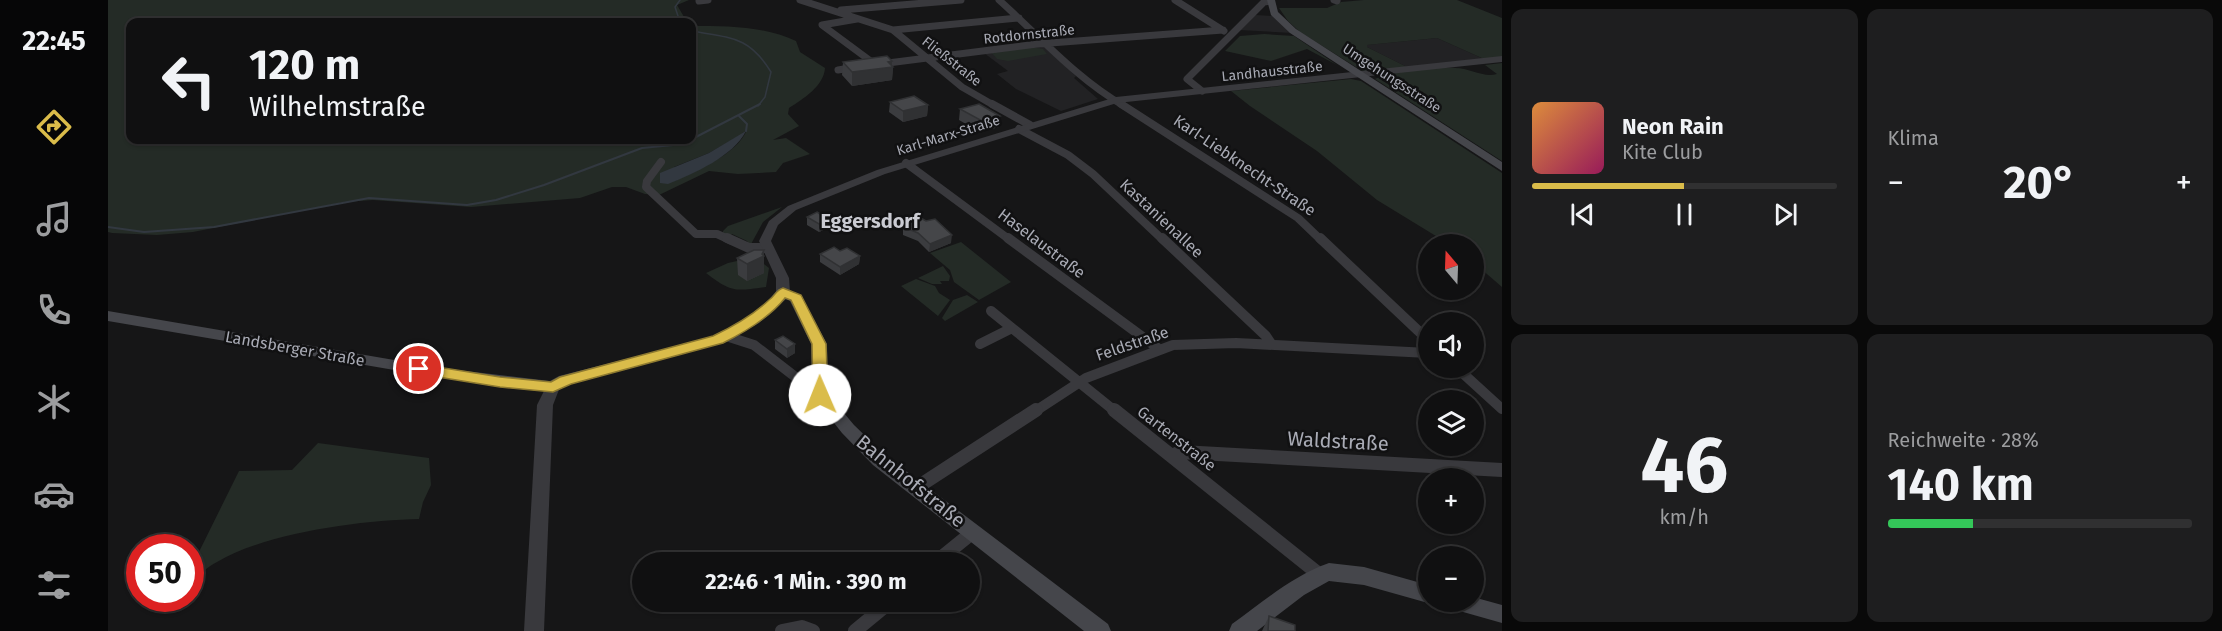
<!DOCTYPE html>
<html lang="de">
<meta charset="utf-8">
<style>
body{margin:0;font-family:"Fira Sans",sans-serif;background:#1e1e1f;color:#f1f3f6;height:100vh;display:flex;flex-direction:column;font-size:22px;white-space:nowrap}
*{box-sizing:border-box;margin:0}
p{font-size:20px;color:#9c9d9f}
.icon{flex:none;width:33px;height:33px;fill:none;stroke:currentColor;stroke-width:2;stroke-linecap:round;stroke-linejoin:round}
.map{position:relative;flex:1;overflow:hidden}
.details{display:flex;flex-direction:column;gap:9px;padding:9px;background:#090909;width:720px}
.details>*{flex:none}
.hud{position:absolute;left:18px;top:18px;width:570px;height:126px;border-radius:12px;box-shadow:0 2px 4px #0004,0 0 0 2px #303031;background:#101011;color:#f1f3f6;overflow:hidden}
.needle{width:39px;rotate:341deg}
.controls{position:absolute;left:1310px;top:234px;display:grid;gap:12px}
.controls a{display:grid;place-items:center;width:66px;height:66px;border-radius:50%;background:#101011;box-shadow:0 2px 4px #0004,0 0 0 2px #303031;font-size:30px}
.speed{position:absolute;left:18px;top:534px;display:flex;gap:12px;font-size:30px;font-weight:700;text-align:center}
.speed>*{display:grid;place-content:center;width:78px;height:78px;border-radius:50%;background:#101011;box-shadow:0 2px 4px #0004,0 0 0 2px #303031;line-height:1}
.speed .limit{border:9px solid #d22;background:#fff;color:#111}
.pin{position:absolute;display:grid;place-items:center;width:51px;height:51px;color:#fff;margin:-26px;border:3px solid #fff;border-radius:50%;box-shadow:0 2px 6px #0007}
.me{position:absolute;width:66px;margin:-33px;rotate:359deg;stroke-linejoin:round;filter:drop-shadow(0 0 4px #0008)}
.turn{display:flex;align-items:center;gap:21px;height:126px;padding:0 24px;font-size:27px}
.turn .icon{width:78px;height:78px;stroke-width:2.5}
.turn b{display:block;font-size:42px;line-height:51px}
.big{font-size:45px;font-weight:700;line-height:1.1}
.details .widget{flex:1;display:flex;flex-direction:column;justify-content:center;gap:9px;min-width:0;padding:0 21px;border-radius:12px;background:#1e1e1f}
.details .dial{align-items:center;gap:0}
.dial b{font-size:78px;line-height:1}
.song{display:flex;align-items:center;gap:18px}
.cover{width:72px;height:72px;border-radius:9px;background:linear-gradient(135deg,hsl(30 70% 55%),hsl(330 70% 35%))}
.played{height:6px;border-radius:3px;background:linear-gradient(90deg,#dabc4a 50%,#303031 50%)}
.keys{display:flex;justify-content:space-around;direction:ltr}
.heat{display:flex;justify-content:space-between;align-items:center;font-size:33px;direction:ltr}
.charge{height:9px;border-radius:4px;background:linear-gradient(90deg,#34c759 28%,#303031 0)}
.details .tiles{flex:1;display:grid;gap:9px;grid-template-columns:repeat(2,1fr)}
.trip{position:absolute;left:524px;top:552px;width:348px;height:60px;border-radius:30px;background:#101011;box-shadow:0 2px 4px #0004,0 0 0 2px #303031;font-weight:700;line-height:60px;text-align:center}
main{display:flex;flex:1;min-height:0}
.dock{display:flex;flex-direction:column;width:108px;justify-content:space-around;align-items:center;background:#060607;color:#9c9d9f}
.dock .icon{width:42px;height:42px}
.dock .active{color:#dabc4a}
.dock b{font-size:27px;color:#f1f3f6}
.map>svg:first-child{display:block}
</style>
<main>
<nav class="dock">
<b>22:45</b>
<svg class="icon active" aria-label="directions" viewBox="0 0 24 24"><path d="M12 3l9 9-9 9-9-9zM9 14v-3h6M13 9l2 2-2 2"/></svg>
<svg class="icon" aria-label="music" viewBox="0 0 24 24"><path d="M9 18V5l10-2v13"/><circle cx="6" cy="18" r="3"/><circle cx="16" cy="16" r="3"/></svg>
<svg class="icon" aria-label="phone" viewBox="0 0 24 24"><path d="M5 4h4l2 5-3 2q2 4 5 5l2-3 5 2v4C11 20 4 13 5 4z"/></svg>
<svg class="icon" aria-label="climate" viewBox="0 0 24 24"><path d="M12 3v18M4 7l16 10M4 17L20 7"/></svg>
<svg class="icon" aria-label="car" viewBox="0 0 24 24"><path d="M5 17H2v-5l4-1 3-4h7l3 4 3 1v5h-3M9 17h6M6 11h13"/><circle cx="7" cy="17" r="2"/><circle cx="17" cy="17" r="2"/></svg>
<svg class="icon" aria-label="filters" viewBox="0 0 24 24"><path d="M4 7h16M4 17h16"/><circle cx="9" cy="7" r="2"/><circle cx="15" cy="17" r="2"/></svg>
</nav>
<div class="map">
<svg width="1394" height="631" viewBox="0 0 1394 631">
<rect width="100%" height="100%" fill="#161617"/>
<path fill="#222224" d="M1147,15l18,1 20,17 -54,-3z
M1329,38l47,21 -77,8 -40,-20 -1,-2z
M934,45l34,31 -2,2 24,21 -37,12 -45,-22 -19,-15 11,-3 -24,-18z"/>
<path fill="#242b26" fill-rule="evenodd" d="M0,0h581l-12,5 10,17h-557v118h562v-114c35,0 72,0 104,15l4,11 25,16c-1,18 -22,31 -36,40l-1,6 11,12 -26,14 13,-2 24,16 -27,9 -7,9 -38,2 -29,-3 -50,24 -14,-1 -19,-7h-14l-32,11 -109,9 -98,-7 -29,2 -151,30 -36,3 -45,-2 -4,-1zM638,132c-12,24 -48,37 -71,49l-1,-14 35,-14z
M1256,0h93l45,18v39l-18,2 -47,-21 -70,7v2l40,20 -43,5 -64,-40 -12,-11 -9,-13h48l14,-6z
M1156,34l30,2 43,29 -30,-16 -36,12 -46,-10 15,-15z
M923,47l12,2 4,5 -39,7 -11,-2 -5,-6h-5z
M1394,63v98l-127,-82c20,-8 58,-12 80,-11 15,0 28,10 42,6l-12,-9z
M1243,79l10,2 141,92v114l-29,-25v-18h-24l-72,-44 -60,-49 -67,-45 -19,-15z
M674,207l-19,15 -13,24 -3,-5 -15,-7 -4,3 -5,-4v-2l5,-5z
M853,242l50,40 -32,18 -25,-18 -4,-12 -20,-17z
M647,257l14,11 -3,19c-31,4 -34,6 -60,-14l22,-10z
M835,266l7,10 -1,5h-9l2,3h-10l-14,-6z
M808,279l19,7 4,7 11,7 -12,16 -37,-30z
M859,295l11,7 -33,19 -3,-3 11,-18z
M210,443l111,15 2,27 -8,17 -4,17c-57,1 -154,14 -202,43 -10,5 -18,13 -26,19v-13l48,-97 53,-1z"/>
<path fill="#323840" d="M638,131c-12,25 -53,43 -78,53l-8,-1v-10l49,-20z"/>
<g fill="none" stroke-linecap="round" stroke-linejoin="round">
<path stroke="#323840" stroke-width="1.5" d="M572,0l-5,7 5,15
M584,31c39,7 57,5 79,41l-6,25 -7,9"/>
<path stroke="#323840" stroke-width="2" d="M631,116l8,8 -1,7
M584,139l68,-35
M0,227l36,5 70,-5 155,-29 98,7 29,-5 48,-15 98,-37 42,-4 7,-4"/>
<path stroke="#39393d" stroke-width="7" d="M692,0l93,30 69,57 33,19
M891,0c40,36 78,79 125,106
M1067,0l49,31
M1226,0l3,1
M591,1l9,-1
M733,10l120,-10
M749,19l-35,6 54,40
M785,30l126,-12
M772,64l157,-20 186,-14
M730,70l18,-3
M1094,91l-15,-12 77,-77 7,-1"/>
<path stroke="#39393d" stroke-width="8" d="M884,104l38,21
M1013,104l177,114 23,22
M911,129l49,26 25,19 70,66
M553,162l-14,19 -1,6 50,47h21l13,6
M798,163l104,77"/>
<path stroke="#39393d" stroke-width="10" d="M619,238l22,10h17
M900,238l151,111
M1054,238l104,98 6,9
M1212,238l108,102
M883,311l125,101
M618,336l28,9 57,44h8
M872,344l32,-16
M1349,368l45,41
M926,412l52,-34 87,-33 63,-2 192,10"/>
<path stroke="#39393d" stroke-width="14" d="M1006,410l206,165
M1064,456l9,-4 321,18
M808,488l120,-78
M828,562l37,-30
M674,631l20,-4 11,4
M747,631l35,-29"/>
<path fill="#39393d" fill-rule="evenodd" d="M1394,56v6l-385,41 -232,71 -89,36 -18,15 -7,16 18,37 1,14 -7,4 -7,-4v-14l-17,-37 10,-20 19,-15 89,-36 239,-73z
M445,382l5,1 2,4 -7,18 -9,226h-20l13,-226 11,-22z"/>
<path fill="#45464b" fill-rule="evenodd" d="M1159,0h8l3,12 18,17 206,133v9l-212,-138 -19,-18z
M675,288l18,7 26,49 1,50 26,31 31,30 223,169 3,7h-27l-211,-166 -31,-32 -30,-38 -1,-51 -21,-43 -4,-2 -27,24 -36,20 -152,41 -18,8 -112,-14 -333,-57v-10l333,57 109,13 9,-5 154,-39 36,-21 17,-13 12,-14z
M1221,563l35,4 64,18v17h4l-4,1 -64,-18 -35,-4 -25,14 -47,36h-28l3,-7c31,-22 60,-48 97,-61z
M1365,597l29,8v18l-53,-15 -3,-6h27z"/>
</g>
<path fill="#3b3c3f" d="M735,62l49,4 1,1 -1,13 -40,6 -10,-11z
M782,102l38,3 -1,11 -24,6 -14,-10z
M852,109l39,18 -19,5 -21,-12z
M699,217l21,2v9l-9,4 -12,-7z
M795,222l48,21 -22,9 -11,-11 -15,-6z
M656,250v23l-17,8 -9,-6 -1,-17z
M732,251l20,5 -1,8 -19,11 -20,-13v-8z
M667,340l20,4v9l-8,5 -12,-9z
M1161,616l26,15h-33z"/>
<path fill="#303133" d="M784,61v6h1l-1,13 -40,6v-14z
M820,105l-1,11 -24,6v-11z
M892,116l-1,11 -19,5 2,-11z
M720,219v9l-9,4v-8z
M844,235l-1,8 -22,9 1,-8z
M656,250v23l-17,8v-17l15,-10z
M752,256l-1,8 -19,11v-8z
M687,344v9l-8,5v-9z"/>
<path fill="#454649" stroke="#303133" stroke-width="1.5" d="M779,56l5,5 -4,1 5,5 -41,5 -9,-10z
M806,96l14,9 -25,6 -13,-9z
M871,104l21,12 -18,5 -22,-12z
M709,212l11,7 -9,5 -12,-7z
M809,216l9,5 9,-2 17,16 -22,9 -12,-11 -14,-6 3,-2 -4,-3z
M726,247l6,4 7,-3 13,8 -20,11 -20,-13z
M646,250h10l-2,4 2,2 -17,8 -10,-6z
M675,336l12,8 -8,5 -12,-9z
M1161,616l26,9v6h-27z"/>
<path fill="#dabc4a" stroke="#8e7a30" stroke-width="1.5" d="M675,288l18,7 25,49 2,51 -2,3 -6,2 -7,-5 -1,-51 -21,-44 -6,-2c-15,19 -40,34 -62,45l-152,41 -18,8 -53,-5 -81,-13 -8,-5 8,-5 81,13 51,5 9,-5 153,-41c19,-9 40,-21 56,-36 6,-4 7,-10 14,-12z"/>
<g text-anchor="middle" stroke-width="5" stroke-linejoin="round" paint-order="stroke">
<g font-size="14" fill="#a9abb5" stroke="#111112">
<text transform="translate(921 34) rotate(-6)" y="5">Rotdornstraße</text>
<text transform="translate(844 61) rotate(38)" y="5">Fließstraße</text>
<text transform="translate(1164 71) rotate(-6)" y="5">Landhausstraße</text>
<text transform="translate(1284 78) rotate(33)" y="5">Umgehungsstraße</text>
<text transform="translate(840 135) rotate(-17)" y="5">Karl-Marx-Straße</text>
</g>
<g font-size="16" fill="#a9abb5" stroke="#111112">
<text transform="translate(1137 165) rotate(34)" y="6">Karl-Liebknecht-Straße</text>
<text transform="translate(1054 218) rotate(43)" y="6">Kastanienallee</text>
<text transform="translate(934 243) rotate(37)" y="6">Haselaustraße</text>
<text transform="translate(1024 343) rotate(-19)" y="6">Feldstraße</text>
<text transform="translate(187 348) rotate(10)" y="6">Landsberger Straße</text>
<text transform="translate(1069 438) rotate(38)" y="6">Gartenstraße</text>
</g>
<g font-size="20" font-weight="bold" fill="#cacbd2" stroke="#111112">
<text x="762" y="228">Eggersdorf</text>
</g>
<g font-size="20" fill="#a9abb5" stroke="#111112">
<text transform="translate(1230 441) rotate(3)" y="7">Waldstraße</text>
<text transform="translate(803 481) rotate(39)" y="7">Bahnhofstraße</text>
</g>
</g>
</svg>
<div class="controls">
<a><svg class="needle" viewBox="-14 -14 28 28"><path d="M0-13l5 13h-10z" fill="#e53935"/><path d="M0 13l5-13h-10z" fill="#9c9d9f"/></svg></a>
<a><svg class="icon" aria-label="sound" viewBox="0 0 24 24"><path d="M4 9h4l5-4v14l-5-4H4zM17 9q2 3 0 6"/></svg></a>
<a><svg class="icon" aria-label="layers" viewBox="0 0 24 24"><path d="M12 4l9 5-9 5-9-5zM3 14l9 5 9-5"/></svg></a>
<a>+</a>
<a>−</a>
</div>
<div class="speed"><div class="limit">50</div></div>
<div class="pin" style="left:311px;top:369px;background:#d93025"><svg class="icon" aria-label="arrive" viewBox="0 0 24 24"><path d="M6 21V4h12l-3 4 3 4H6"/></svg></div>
<svg class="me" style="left:712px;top:395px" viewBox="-20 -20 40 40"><circle r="19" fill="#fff"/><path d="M0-13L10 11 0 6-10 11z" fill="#dabc4a"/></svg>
<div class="trip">22:46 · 1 Min. · 390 m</div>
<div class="hud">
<div class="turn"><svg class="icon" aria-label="left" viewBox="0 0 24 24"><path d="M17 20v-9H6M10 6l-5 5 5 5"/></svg><div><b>120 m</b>Wilhelmstraße</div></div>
</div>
</div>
<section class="details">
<div class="tiles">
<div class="widget">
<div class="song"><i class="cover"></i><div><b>Neon Rain</b><p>Kite Club</p></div></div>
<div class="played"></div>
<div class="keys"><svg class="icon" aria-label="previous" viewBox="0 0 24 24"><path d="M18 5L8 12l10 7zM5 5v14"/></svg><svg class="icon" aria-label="pause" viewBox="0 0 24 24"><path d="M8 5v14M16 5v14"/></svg><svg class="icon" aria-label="next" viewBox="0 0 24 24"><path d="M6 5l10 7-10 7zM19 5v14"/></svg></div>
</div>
<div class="widget"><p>Klima</p>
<div class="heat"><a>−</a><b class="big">20°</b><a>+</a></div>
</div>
<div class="widget dial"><b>46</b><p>km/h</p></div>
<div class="widget"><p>Reichweite · 28%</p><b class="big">140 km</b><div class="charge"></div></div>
</div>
</section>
</main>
